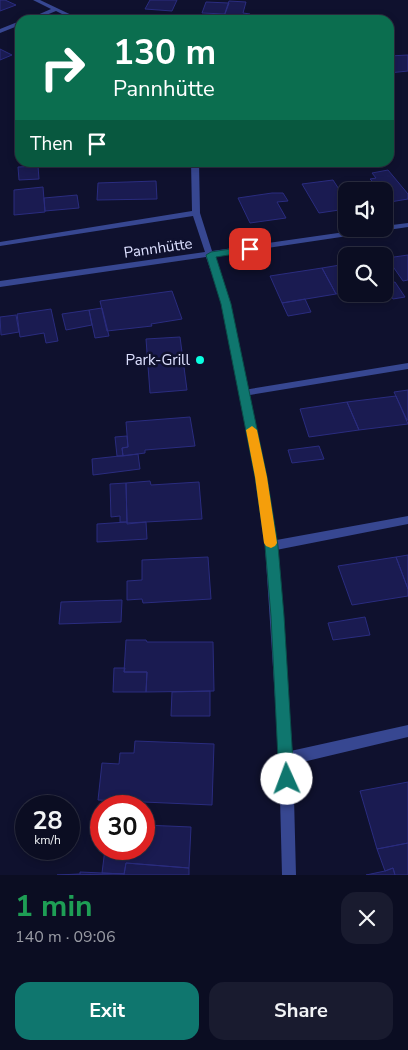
<!DOCTYPE html>
<meta charset="utf-8">
<style>
:root{--surface:#0b0d22;--page:#191b2f;--text:#f1f3f6;--muted:#9a9ca5;--line:#2b2d40;--accent:#0f766e}
body{margin:0;font-family:"Nunito Sans",sans-serif;background:var(--page);color:var(--text);height:100vh;display:flex;flex-direction:column;font-size:19px;white-space:nowrap}
*{box-sizing:border-box;margin:0}
p{font-size:16px;color:var(--muted)}
.icon{flex:none;width:28px;height:28px;fill:none;stroke:currentColor;stroke-width:2;stroke-linecap:round;stroke-linejoin:round}
.map{position:relative;height:875px;overflow:hidden}
.details{display:flex;flex-direction:column;background:var(--surface);flex:1}
.details>*{flex:none}
.guide{position:absolute;left:15px;top:15px;width:379px;height:152px;border-radius:15px;box-shadow:0 2px 8px #0003,0 0 0 1px var(--line);background:#0b6e4f;color:#fff;overflow:hidden}
.fabs{position:absolute;left:338px;top:182px;display:grid;gap:10px}
.fabs a{display:grid;place-items:center;width:55px;height:55px;border-radius:10px;background:var(--surface);box-shadow:0 2px 8px #0003,0 0 0 1px var(--line);font-size:25px}
.speed{position:absolute;left:15px;top:795px;display:flex;gap:10px;font-size:25px;font-weight:700;text-align:center}
.speed>*{display:grid;place-content:center;width:65px;height:65px;border-radius:50%;background:var(--surface);box-shadow:0 2px 8px #0003,0 0 0 1px var(--line);line-height:1}
.speed small{font-size:12px;font-weight:400}
.speed .limit{border:8px solid #d22;background:#fff;color:#111}
.pin{position:absolute;display:grid;place-items:center;width:42px;height:42px;color:#fff;margin:-21px;border-radius:10px;box-shadow:0 2px 8px #0006}
.me{position:absolute;width:55px;margin:-28px;rotate:358deg;stroke-linejoin:round;filter:drop-shadow(0 0 4px #0008)}
.turn{display:flex;align-items:center;gap:18px;height:105px;padding:0 15px;font-size:22px}
.turn .icon{width:65px;height:65px;stroke-width:2.5}
.turn b{display:block;font-size:35px;line-height:42px}
.then{display:flex;align-items:center;height:48px;padding:0 15px;background:#0003;gap:10px;font-size:19px}
.round{display:grid;place-items:center;flex:none;width:52px;height:52px;border-radius:15px;background:var(--page)}
.overview{display:flex;align-items:center;justify-content:space-between;height:85px;padding:0 15px}
h1{font-size:30px;font-weight:700;line-height:38px;color:#1e9e55}
.action{display:flex;gap:10px;margin-top:auto;padding:10px 15px}
.action a{flex:1;height:58px;border-radius:15px;background:var(--accent);color:#fff;font-size:20px;font-weight:700;line-height:58px;text-align:center}
.action a+a{background:var(--page);color:var(--text)}
.map>svg:first-child{display:block}
.building{fill:#1a1b51;stroke:#2a2c7f}
.lines{fill:none;stroke-linecap:round;stroke-linejoin:round}
.service{fill:#374791;fill-rule:evenodd}
.minor{fill:#374791;fill-rule:evenodd}
.route{fill:#0f766e;stroke:#0a4d48}
.slow{fill:#f59e0b}
.poi-dot{fill:#09ffe1;stroke:#0f112e;stroke-width:2}
.labels{text-anchor:middle;stroke-width:5;stroke-linejoin:round;paint-order:stroke}
.street-label{font-size:15px;fill:#dde0ff;stroke:#0f112e}
.poi-label{font-size:15px;fill:#dde0ff;stroke:#0f112e;text-anchor:end}
</style>
<div class="map">
<svg width="408" height="875" viewBox="0 0 408 875">
<rect width="100%" height="100%" fill="#0f112e"/>
<path class="building" d="M0 0H5L16 5 0 11Z
M150 0H177L172 11 145 9Z
M229 1 246 2 243 13 250 14 249 18 224 16Z
M206 2 229 3 225 14 202 13Z
M0 49 12 55 0 60Z
M408 55V71L389 73V56Z
M38 166 39 179 19 180 18 167Z
M388 170 408 194V199L384 203V191H372L365 183 373 182 370 179 376 178 372 173Z
M333 180 346 200V209L319 213 302 184Z
M156 181 157 199 97 200 98 183Z
M43 187 45 212 14 215V190Z
M272 193H283L288 201 277 202 286 218 250 223 238 198Z
M77 195 79 208 45 211 44 198Z
M408 255V280L403 281 387 258Z
M346 264V292L336 294 322 268Z
M322 268 336 294 282 303 270 276Z
M395 282 405 297 393 299 384 285Z
M172 291 182 319 151 324 152 326 107 331 100 301Z
M305 299 311 312 288 316 282 303Z
M102 308 109 336 95 338 89 310Z
M51 309 58 341 46 343 44 333 20 337 17 314Z
M89 310 92 325 66 330 62 314Z
M16 315 19 332 1 335 0 317Z
M180 337 187 390 150 393 146 339Z
M408 390V420H407L394 392Z
M396 396 408 424 359 430 347 402Z
M347 402 359 430 309 437 300 409Z
M190 417 195 446 145 450V453L123 456 122 448 128 447 126 422Z
M127 436 128 447 122 448 123 456H117L115 437Z
M319 446 324 459 292 463 288 450Z
M138 454 140 469 93 475 92 459Z
M150 481 151 485 199 482 202 519 127 523 126 483Z
M126 483 127 522H120V516L111 517 110 484Z
M127 522V524L146 522 147 539 97 542V524Z
M408 555V589L396 557Z
M208 557 211 599 143 603 142 599 127 600V581L142 580V560Z
M396 557 408 589V596L352 605 338 566Z
M122 600 121 622 59 624 61 602Z
M365 617 370 635 333 640 328 623Z
M126 640H146L147 642H213L214 691 146 692 147 672H124Z
M114 668H125L124 672H147L146 692H113Z
M210 691V716H171L172 692Z
M135 741 214 744 212 805 98 800 102 763 119 764 120 753H134Z
M408 782V843L377 849 360 791Z
M144 825 191 827 189 868 126 863 124 874 102 873 105 849H144Z
M408 843V875H395L393 868 385 871 377 849Z
M126 863 189 868V875H124Z
M393 868 395 875H366L385 871Z
M80 872 124 874 57 875 80 874Z"/>
<g class="lines">
<path class="service" d="M408 363V369L244 396 239 393 244 390Z
M408 516V524L271 551 267 549 265 546 267 543 271 541Z
M408 725V737L286 766 281 764 279 759 281 754 286 752Z"/>
<path class="minor" d="M33 0H40L82 20H74L56 11 34 20H26L51 9Z
M20 21V25L0 33V29Z
M191 162H199L200 213 212 251 366 229H384V226L408 223V227L214 256 230 304 266 477 277 546 293 759 296 875H282L279 759 265 546 256 477 222 304 206 257 0 287V281L205 252 193 216 0 246V242L192 211Z"/>
</g>
<path class="route" d="M250 246 254 247V251L216 257 231 304 267 477 278 546 284 616 294 779 292 784 287 786 281 784 279 779 271 616 265 546 255 477 221 304 206 255 211 252Z"/>
<path class="slow" d="M252 426 257 430 267 477 277 543 275 546 271 548 266 546 264 543 255 477 246 430Z"/>
<circle class="poi-dot" cx="200" cy="360" r="5"/>
<g class="labels">
<g class="street-label">
<text transform="translate(158 248) rotate(-8)" y="5">Pannhütte</text>
</g>
<g class="poi-label">
<text x="190" y="365">Park-Grill</text>
</g>
</g>
</svg>
<div class="fabs">
<a><svg class="icon" aria-label="sound" viewBox="0 0 24 24"><path d="M4 9h4l5-4v14l-5-4H4zM17 9q2 3 0 6"/></svg></a>
<a><svg class="icon" aria-label="search" viewBox="0 0 24 24"><circle cx="10" cy="10" r="6"/><path d="M15 15l6 6"/></svg></a>
</div>
<div class="speed"><div>28<small>km/h</small></div><div class="limit">30</div></div>
<div class="pin" style="left:250px;top:249px;background:#d93025"><svg class="icon" aria-label="arrive" viewBox="0 0 24 24"><path d="M6 21V4h12l-3 4 3 4H6"/></svg></div>
<svg class="me" style="left:287px;top:779px" viewBox="-20 -20 40 40"><circle r="19" fill="#fff"/><path d="M0-13L10 11 0 6-10 11z" fill="#0f766e"/></svg>
<div class="guide">
<div class="turn"><svg class="icon" aria-label="right" viewBox="0 0 24 24"><path d="M7 20v-9h11M14 6l5 5-5 5"/></svg><div><b>130 m</b>Pannhütte</div></div>
<div class="then">Then<svg class="icon" aria-label="arrive" viewBox="0 0 24 24"><path d="M6 21V4h12l-3 4 3 4H6"/></svg></div>
</div>
</div>
<section class="details">
<div class="overview"><div><h1>1 min</h1><p>140 m · 09:06</p></div><a class="round"><svg class="icon" aria-label="close" viewBox="0 0 24 24"><path d="M6 6l12 12M18 6L6 18"/></svg></a></div>
<div class="action"><a>Exit</a><a>Share</a></div>
</section>
